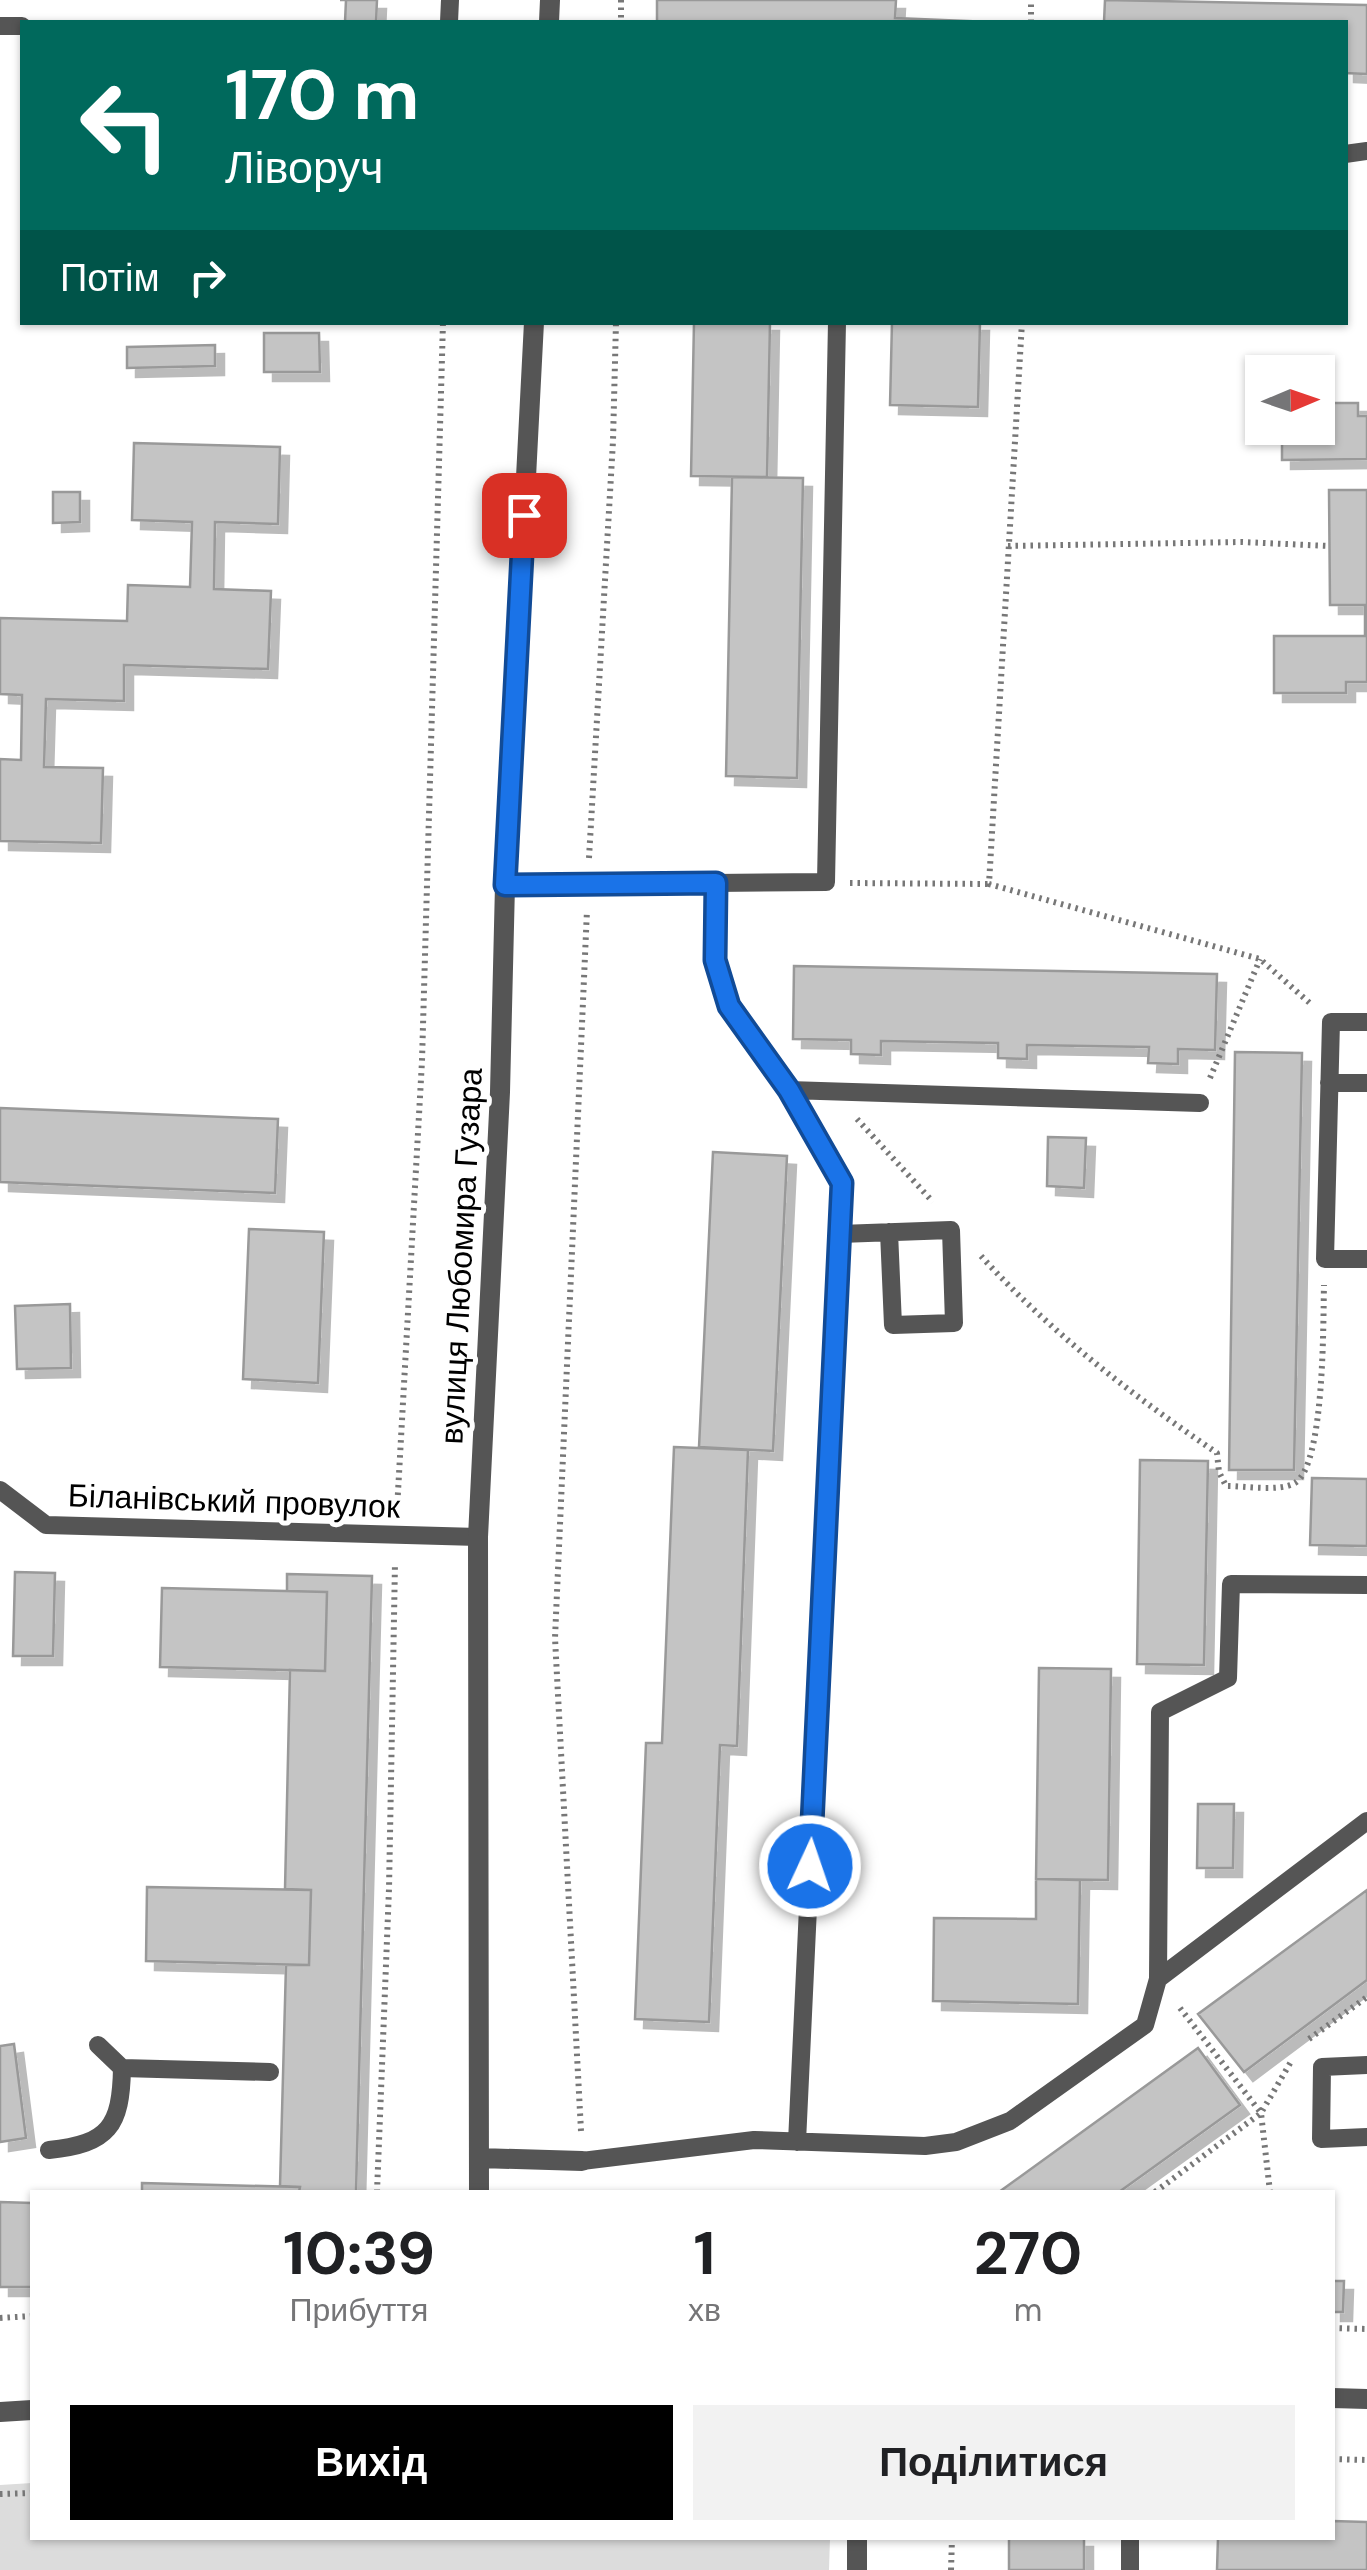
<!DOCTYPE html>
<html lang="uk">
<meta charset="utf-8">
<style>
:root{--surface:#fff;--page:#f2f2f2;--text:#202124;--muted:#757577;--accent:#000}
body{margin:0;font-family:"DM Sans",sans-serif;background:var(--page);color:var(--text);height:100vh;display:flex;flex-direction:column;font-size:38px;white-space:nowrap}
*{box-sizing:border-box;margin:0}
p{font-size:32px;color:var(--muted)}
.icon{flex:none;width:55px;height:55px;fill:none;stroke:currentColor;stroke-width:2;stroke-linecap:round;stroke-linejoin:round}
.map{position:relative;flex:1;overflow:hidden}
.panel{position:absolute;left:30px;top:2190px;width:1305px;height:350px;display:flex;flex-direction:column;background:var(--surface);border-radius:0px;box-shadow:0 2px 8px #0004}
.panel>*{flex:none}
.top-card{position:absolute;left:20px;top:20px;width:1328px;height:305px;border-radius:0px;box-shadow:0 2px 8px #0004;background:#00695c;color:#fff;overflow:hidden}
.needle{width:65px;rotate:88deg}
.fabs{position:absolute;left:1245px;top:355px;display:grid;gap:20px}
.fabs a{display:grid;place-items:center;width:90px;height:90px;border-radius:0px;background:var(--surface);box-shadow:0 2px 8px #0004;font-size:50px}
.pin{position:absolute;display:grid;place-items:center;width:85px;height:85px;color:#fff;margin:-42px;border-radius:20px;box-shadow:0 5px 15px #0006}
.me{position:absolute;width:110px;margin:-55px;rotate:3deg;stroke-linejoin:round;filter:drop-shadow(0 0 8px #0008)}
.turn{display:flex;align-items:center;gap:35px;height:210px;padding:0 40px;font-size:45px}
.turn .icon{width:130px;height:130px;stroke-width:2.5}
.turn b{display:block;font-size:70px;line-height:85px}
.then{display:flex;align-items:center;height:95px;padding:0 40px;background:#0003;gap:20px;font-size:38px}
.eta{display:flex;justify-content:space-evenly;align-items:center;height:170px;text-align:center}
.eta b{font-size:60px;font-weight:700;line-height:70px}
.primary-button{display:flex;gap:20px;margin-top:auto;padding:20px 40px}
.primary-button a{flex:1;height:115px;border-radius:0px;background:var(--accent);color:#fff;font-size:40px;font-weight:700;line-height:115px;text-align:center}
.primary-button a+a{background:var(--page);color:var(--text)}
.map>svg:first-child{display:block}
.green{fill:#dcdcdc}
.building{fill:#c4c4c4;stroke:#999;stroke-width:2.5;filter:url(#shadow)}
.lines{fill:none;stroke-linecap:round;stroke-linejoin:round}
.path{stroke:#777;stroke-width:6;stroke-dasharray:2.5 5;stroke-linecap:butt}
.service{stroke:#555;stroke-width:18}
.minor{stroke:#555;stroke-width:20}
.route-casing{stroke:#114b97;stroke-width:25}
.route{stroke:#1a73e8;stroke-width:18}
.labels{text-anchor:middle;stroke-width:10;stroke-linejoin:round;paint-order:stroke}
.street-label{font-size:32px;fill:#000;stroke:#fff}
</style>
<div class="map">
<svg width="1367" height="2570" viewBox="0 0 1367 2570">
<defs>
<filter id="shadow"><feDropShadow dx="9" dy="9" stdDeviation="0" flood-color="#0004"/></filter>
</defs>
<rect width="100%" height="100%" fill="#fff"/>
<path class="green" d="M32 2483V2538H830L829 2570H0V2485Z"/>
<path class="building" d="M340 0H377L376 22H345L346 0Z
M657 0H896L895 18 991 22H657Z
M1105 0 1367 5V74L1345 73V22H1104Z
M694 322H770L767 477 691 476Z
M892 322H980L978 407 890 405Z
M264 333H319L320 372H264Z
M215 345V366L127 368V347Z
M1318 403H1358V416H1367V459L1282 460V428H1318Z
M134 443 280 447 278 524 215 522 214 589 271 591 268 669 124 665V701L46 699 44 767 103 768 101 843 0 841V759L21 760 22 695 0 694V618L127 621 128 585 190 587 192 522 132 520Z
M732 477 803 478 797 778 726 776Z
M1329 490H1367V682H1346V693H1274V636H1365V605H1330Z
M53 492H80V522L53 523Z
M794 966 1217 974 1215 1050 1178 1049V1064L1148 1063 1149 1047 1027 1045V1059L998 1058V1043L881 1041V1055L851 1054V1040L793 1039Z
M1235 1052 1302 1053 1294 1470H1229Z
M0 1108 278 1119 275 1193 0 1182Z
M1048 1137 1086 1138 1084 1188 1047 1186Z
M713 1152 787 1156 773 1451 699 1447Z
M249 1229 324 1232 318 1383 243 1379Z
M70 1304 71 1368 17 1369 15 1306Z
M674 1447 748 1450 737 1746 720 1745 709 2022 635 2019 646 1743H662Z
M1140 1460 1208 1461 1204 1665 1137 1664Z
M1312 1478 1367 1479V1546L1310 1545Z
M15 1572 55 1573 53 1656H13Z
M287 1574 372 1576 356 2192H299L300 2187 280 2186 286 1965H309L311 1890 285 1889 290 1670 325 1671 327 1592 287 1591Z
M162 1588 327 1592 325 1671 160 1667Z
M1039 1668 1111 1669 1108 1880 1036 1879Z
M1198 1804H1234L1233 1868H1197Z
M1036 1879 1080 1880 1078 2004 933 2001 934 1918 1036 1919Z
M147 1887 311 1890 309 1965 146 1961Z
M1367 1890V1980L1244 2072 1198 2014Z
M14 2044 26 2138 0 2142V2046Z
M1198 2048 1240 2105 1119 2192H999Z
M142 2183 300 2187 299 2192H142Z
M0 2202 32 2203V2287H0Z
M1332 2281H1344L1343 2312H1332Z
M1332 2521 1367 2522V2570H1217L1218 2538H1332Z
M1009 2538H1084V2570H1009Z"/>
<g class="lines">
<path class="path" d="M621 0V22
M1031 22V0
M1022 322 989 884 1260 959 1312 1005
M1008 546 1242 542 1329 546
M589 858 613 441 616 322
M850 883 989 884
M1210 1078 1260 959
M857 1119 933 1202
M981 1256C1050 1332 1133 1396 1217 1453L1219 1472 1226 1486C1245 1486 1279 1492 1295 1483 1325 1464 1323 1321 1324 1285
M397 1510 422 1061 443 322
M1180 2008 1261 2113 1270 2192
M1309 2039 1367 1997
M581 2131 555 1638 587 910
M377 2192 389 1889 395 1563
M1155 2192 1261 2113 1292 2060
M0 2318 32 2316
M1332 2328 1367 2329
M1332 2459 1367 2460
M0 2494 32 2493
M951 2570 952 2538"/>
<path class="service" d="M449 22 450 0
M0 26H22
M1345 154 1367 151
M716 883 715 961 729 1006 789 1090 842 1183 797 2142
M505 885 826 882 837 322
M1367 1022H1331L1325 1259H1367
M1329 1083H1367
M789 1090 1200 1103
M840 1234 951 1230 954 1323 893 1325 889 1232
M0 1490 46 1525 478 1537
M1158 1979 1367 1821
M1367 2065 1322 2067 1321 2139 1367 2137
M122 2068 270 2072
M49 2150C109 2144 121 2126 122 2068L98 2045
M582 2161 754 2140 925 2146 956 2142 1010 2121 1145 2025 1158 1979 1160 1712 1228 1678 1231 1584 1367 1585
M1130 2570V2538"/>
<path class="minor" d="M549 22 550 0
M480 2158 582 2161
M479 2192 478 1537 500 1092 505 885 534 322
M1332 2398 1367 2399
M0 2412 32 2410
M857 2570V2538"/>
</g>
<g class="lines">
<defs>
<path id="route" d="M524 515 505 885 716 883 715 960 729 1006 789 1090 842 1183 810 1866"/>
</defs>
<use href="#route" class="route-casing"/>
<use href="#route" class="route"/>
</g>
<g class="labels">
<g class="street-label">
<text transform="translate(461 1256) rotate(-87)" y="11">вулиця Любомира Гузара</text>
<text transform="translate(234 1501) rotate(2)" y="11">Біланівський провулок</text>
</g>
</g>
</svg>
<div class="fabs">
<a><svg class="needle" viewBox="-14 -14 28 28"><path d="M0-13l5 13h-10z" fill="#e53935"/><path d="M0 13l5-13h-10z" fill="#757577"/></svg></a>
</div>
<div class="pin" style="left:524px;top:515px;background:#d93025"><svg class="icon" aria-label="arrive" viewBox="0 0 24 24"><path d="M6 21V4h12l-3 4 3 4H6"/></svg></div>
<svg class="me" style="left:810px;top:1866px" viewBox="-20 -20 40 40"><circle r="17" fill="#1a73e8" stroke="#fff" stroke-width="3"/><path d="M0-11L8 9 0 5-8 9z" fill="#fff"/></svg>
<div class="top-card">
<div class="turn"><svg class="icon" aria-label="left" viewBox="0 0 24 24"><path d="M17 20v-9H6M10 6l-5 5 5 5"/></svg><div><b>170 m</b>Ліворуч</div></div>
<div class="then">Потім<svg class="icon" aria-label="right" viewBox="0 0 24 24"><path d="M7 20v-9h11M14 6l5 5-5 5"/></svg></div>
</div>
<section class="panel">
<div class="eta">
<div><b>10:39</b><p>Прибуття</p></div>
<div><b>1</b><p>хв</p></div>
<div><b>270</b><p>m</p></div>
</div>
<div class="primary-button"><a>Вихід</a><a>Поділитися</a></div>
</section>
</div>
